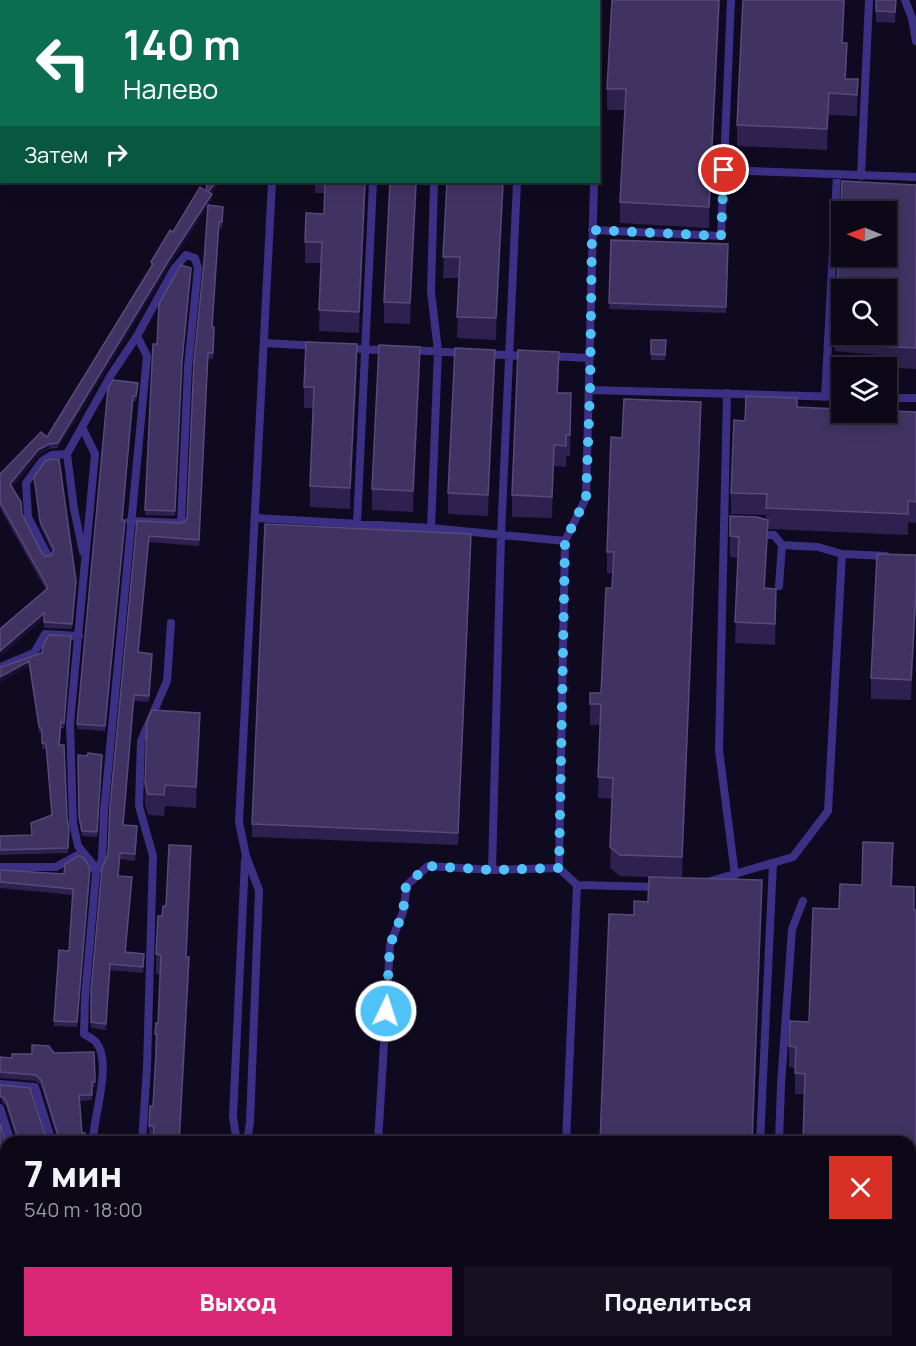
<!DOCTYPE html>
<html lang="ru">
<meta charset="utf-8">
<style>
:root{--surface:#0c0818;--page:#151121;--text:#f1f3f6;--muted:#9a9aa2;--line:#2c2937;--accent:#db2777}
body{margin:0;font-family:Manrope,sans-serif;background:var(--page);color:var(--text);height:100vh;display:flex;flex-direction:column;font-size:22px;white-space:nowrap}
*{box-sizing:border-box;margin:0}
p{font-size:20px;color:var(--muted)}
.icon{flex:none;width:33px;height:33px;fill:none;stroke:currentColor;stroke-width:2;stroke-linecap:round;stroke-linejoin:round}
.map{position:relative;flex:1;overflow:hidden}
.drawer{position:absolute;left:0px;top:1136px;width:916px;height:212px;display:flex;flex-direction:column;background:var(--surface);border-radius:18px 18px 0 0;box-shadow:0 3px 15px #0003,0 0 0 2px var(--line)}
.drawer>*{flex:none}
.hud{position:absolute;left:0px;top:0px;width:600px;height:183px;box-shadow:0 3px 15px #0003,0 0 0 2px var(--line);background:#0b6e4f;color:#fff;overflow:hidden}
.needle{width:39px;rotate:271deg}
.controls{position:absolute;left:831px;top:201px;display:grid;gap:12px}
.controls a{display:grid;place-items:center;width:66px;height:66px;border-radius:0px;background:var(--surface);box-shadow:0 3px 15px #0003,0 0 0 2px var(--line);font-size:30px}
.pin{position:absolute;display:grid;place-items:center;width:51px;height:51px;color:#fff;margin:-26px;border:3px solid #fff;border-radius:50%;box-shadow:0 2px 6px #0007}
.me{position:absolute;width:66px;margin:-33px;rotate:4deg;stroke-linejoin:round;filter:drop-shadow(0 0 4px #0008)}
.turn{display:flex;align-items:center;gap:21px;height:126px;padding:0 24px;font-size:27px}
.turn .icon{width:78px;height:78px;stroke-width:2.5}
.turn b{display:block;font-size:42px;line-height:51px}
.then{display:flex;align-items:center;height:57px;padding:0 24px;background:#0003;gap:12px;font-size:22px}
.round{display:grid;place-items:center;flex:none;width:63px;height:63px;border-radius:0px;background:var(--page)}
.headline{display:flex;align-items:center;justify-content:space-between;height:102px;padding:0 24px}
h1{font-size:36px;font-weight:800;line-height:45px}
.button{display:flex;gap:12px;margin-top:auto;padding:12px 24px}
.button a{flex:1;height:69px;border-radius:0px;background:var(--accent);color:#fff;font-size:24px;font-weight:800;line-height:69px;text-align:center}
.button a+a{background:var(--page);color:var(--text)}
.map>svg:first-child{display:block}
.lines{fill:none;stroke-linecap:round;stroke-linejoin:round}
.stream{stroke:#04143f;stroke-width:4.5}
.lane{stroke:#3b3084;stroke-width:8}
.rail{stroke:#00c4f4;stroke-width:4.5;stroke-dasharray:9 8;stroke-linecap:butt}
.wall{fill:#2e214f;fill-rule:evenodd}
.shaded-wall{fill:#1b1034}
.building{fill:#403362;stroke:#574a7b;stroke-width:1.5;fill-rule:evenodd}
.route{stroke:#4fc3f7;stroke-width:10;stroke-dasharray:0 18}
</style>
<div class="map">
<svg width="916" height="1346" viewBox="0 0 916 1346">
<rect width="100%" height="100%" fill="#100a20"/>
<g class="lines">
<path class="stream" d="M5 2 7 0
M0 5 2 4"/>
<path class="lane" d="M905 0 912 18 916 41
M40 2 42 0
M457 2 458 0
M580 2V0
M0 31 2 29
M724 170 916 177
M861 176 869 0
M592 230 721 236 731 0
M265 343 317 346
M360 349 389 350
M411 350 464 353
M485 354 526 356
M548 356 590 358
M590 390 842 397
M727 393 719 750 735 875
M825 397 837 175
M886 398H916
M82 427 67 454 74 509 83 552
M255 518 431 528 565 541
M130 521 181 523 188 367 198 268 195 258 186 255 174 269 137 336
M357 524 373 182
M431 528 438 351 431 292 434 182
M758 530 763 535H774L782 545
M48 556 28 517 26 483 42 461 52 455 67 454
M779 586 782 545 818 547 842 554
M0 667 34 653 45 634 79 636
M0 867H56L83 852
M492 870 501 535 517 182
M707 882 793 857 828 811 842 554 886 556
M577 885 659 887
M0 1084 35 1087 52 1142
M0 1108 11 1142
M93 1142C93 1116 113 1063 96 1042 93 1039 87 1036 84 1034L85 997 96 873 92 863 78 846 73 823 70 723 95 454 82 427 111 375 137 336 147 356 104 812 102 860 96 873
M142 1142 147 1067 153 856 139 806 141 741 167 681 171 623
M237 1142 233 1117 245 860
M247 1142 250 1122 259 890 246 856 239 822 272 182
M378 1142 390 945 403 912 407 885 428 866 492 870 559 868
M566 1142 577 885 559 868 565 541 586 498 594 182
M760 1142 773 863
M779 1142 781 1085 792 929 803 901
M910 1234 916 1229
M0 1240 6 1258
M910 1307 916 1305
M910 1333 916 1331
M36 1341 38 1346
M517 1341 534 1346
M810 1341 811 1346
M880 1344 888 1341
M81 1346 82 1341
M129 1346 130 1341
M222 1346 223 1341
M555 1346V1341"/>
<path class="rail" d="M109 2 111 0
M124 2 126 0
M291 2 292 0
M0 81 2 80
M0 92 2 91"/>
</g>
<path class="wall" d="M612 0H720L709 228 620 223V202L625 110H607V89Z
M845 0 843 43 847 64 846 79H858L857 116 829 115 827 150 737 146V125Z
M876 0H896L895 23 876 22Z
M842 181 916 185V369L877 367V355L835 351V330ZM842 212H886V256H842ZM842 290H886V334H842Z
M207 182H225V183H219L211 194 212 200 208 205 223 207 222 229 219 228 212 327 214 334 213 359H208L199 546 149 542 139 652 152 660 149 702 134 701 123 825 137 832 135 861 120 859 118 876 132 884 126 952 144 954 143 973 110 970 106 1030 91 1028V991L108 854 137 521 181 523 184 522 187 518 208 206 169 266 58 448 49 449 38 456 12 487 22 514 42 553 45 556H50L53 553 40 526 34 477 76 586 72 629 44 628V618L0 657V629L46 590 0 508V474L47 437 151 267V262L173 232 206 191Z
M315 182H366L359 333 319 331 321 263H305V242L324 214V193H315Z
M417 182 410 324 384 323V302Z
M447 182H504L496 340 457 338 459 278H443Z
M611 240 728 244 726 313 609 309Z
M191 273 182 366 175 516 145 515 153 344H157Z
M651 340H666L665 360H651Z
M357 365 350 509 310 507V486L313 408H304V387Z
M420 368 413 512 372 510V489Z
M495 371 488 516 448 514V493Z
M559 373 558 393 571 415 570 456H566V467L554 466 552 518 512 517V495Z
M108 388H138L136 401H133L122 520 125 526 105 731 77 729V724Z
M797 407 916 412V523L908 522V535L768 529 765 588 776 610 775 645 735 643 738 558 730 557V516L766 520V515L731 514V493L745 421Z
M701 423 682 878 762 901 634 915 648 902 649 877 620 876 610 868 612 799 598 798 600 725H590V693H601L612 588 613 573H607V552L622 438Z
M471 547 458 845 252 837V824Z
M916 555V608L911 700 871 699V678Z
M71 642 64 728H61L60 745 67 818 69 829 68 853 0 855V836L32 835 52 815 46 749H42V735L39 732 29 666 2 667Z
M200 734 196 808 165 806 164 816 148 815 145 805V784Z
M78 755 87 756 102 755 97 837 82 836 79 822Z
M893 864 892 886 914 910H916V1212H910V1142L805 1094H795V1068L789 1067V1046L809 1022 839 909 862 885Z
M191 866 186 957 189 977 180 1142H149V1126L153 1106 156 1054H155V1034L158 1023 160 975 156 974V954L166 906Z
M0 870 64 874H90L77 1027 54 1026V1021L69 951 73 895 0 888Z
M94 1052 95 1083V1087H92V1100L80 1101 82 1133 57 1140V1138L41 1085 36 1081 0 1078V1057L12 1058 54 1053Z
M0 1085 46 1138 16 1140V1138L6 1106 2 1102Z
M0 1123 6 1142V1238L2 1234H0Z
M916 1272V1300L914 1299 910 1290V1274Z
M137 1341H171V1346H137Z
M767 1341H801V1346L767 1345Z"/>
<path class="shaded-wall" d="M719 0H720L709 228V207Z
M844 0H845L842 64V43Z
M847 43V64L845 94V79Z
M829 93V115L827 150V129Z
M216 182H219V183L208 197V192Z
M365 182H366L359 333V312Z
M416 182H417L410 324V303Z
M503 182H504L496 340V318Z
M212 194V200L169 266 58 448V443L169 260Z
M357 344V365L350 509V488Z
M420 347V368L413 512V491Z
M495 350V371L488 516V495Z
M571 393V415L570 456V435Z
M701 402V423L682 878V857Z
M49 444V449L38 456 10 489V484L38 450Z
M554 445V466L552 518V497Z
M125 520V526L105 731V726Z
M768 520V541L764 609V588Z
M471 534V547L458 845V833Z
M149 536V542L138 659V652Z
M915 588V608L911 700V680Z
M776 589V610L775 645V624Z
M44 613V618L0 657V651Z
M29 661V666L0 683V677Z
M134 695V701L123 831V825Z
M200 713V734L196 808V787Z
M191 846V866L186 977V957Z
M762 880V901L753 1142H752Z
M189 957V977L180 1142H179Z"/>
<path class="building" d="M612 0H719L709 207 620 202 626 89H607Z
M743 0H844L842 43H847L845 79H858L857 95 829 93 827 129 737 125Z
M876 0H896L895 12 876 11Z
M842 181 916 185V348L877 346V334H886V290H842V331L835 330ZM842 212H886V256H842Z
M207 182H216L208 192 212 194 169 260 58 443 49 444 38 450 10 484 21 502 22 514 42 553 45 556H50L54 550 40 521 34 477 46 460 59 459 76 581 72 624 44 622V613L0 651V629L48 588 0 502V474L41 432 47 437 153 264 151 262 170 230 173 232 200 187 206 191Z
M325 182H365L359 312 319 310 322 242H305L306 213 324 214Z
M390 182H416L410 303 384 302Z
M447 182H503L496 318 457 317 460 257H443Z
M208 205 223 207 222 222H219L212 327H214L213 353H208L199 540 149 536 138 652 152 654 149 696 134 695 123 825 137 826 135 854 120 853 118 876 132 877 125 952 144 954 143 967 110 964 106 1024 91 1022V991L102 868 108 854 110 806 137 521 181 523 184 522 187 518 194 361 204 262Z
M611 240 728 244 726 307 609 303Z
M181 265 191 268 182 361 175 511 145 510 153 344H157L159 304Z
M651 340H666L665 355 651 354Z
M306 342 357 344 350 488 310 486 314 387H304Z
M379 345 420 347 413 491 372 489Z
M455 348 495 350 488 495 448 493Z
M518 350 559 352 557 393H571L570 435H566V446L554 445 552 497 512 495Z
M113 380 138 383 136 396H133L122 520H125L105 726 77 724 108 388Z
M746 396 797 398V407L837 409 838 397H842V412H886V399H893L892 411 916 412V502L908 501V514L766 508 767 494 731 493 734 420 745 421Z
M624 399 701 402 682 857 620 855 610 847 613 778 598 777 601 704H590V693H601L606 588H612L614 552H607L611 437 622 438Z
M730 516 757 517 768 520 764 588 776 589 775 624 735 622 739 537 730 536Z
M265 524 471 534 458 833 252 824Z
M877 554 916 555V588L911 680 871 678Z
M49 635 71 636 64 723 61 722 59 745H64L67 818 69 829 68 848 0 850V836L32 835 31 823 52 815 46 744 42 743V730L39 726 29 661 0 677V667H2L42 653 43 645Z
M152 710 200 713 196 787 165 785 164 795 148 794 145 784 147 721Z
M88 753 102 755 97 832 82 831 79 817 78 755 87 756Z
M863 842 893 843 891 886 914 887V910H916V1191H910V1142H803L805 1074 795 1073 796 1047 789 1046 790 1021 809 1022 813 908 839 909 840 884 862 885Z
M169 845 191 846 186 957H189L179 1142H153L154 1126H149L150 1106H153L157 1034H155L156 1023H158L161 955 156 954 158 916H162L163 906H166Z
M78 856 83 857 90 868 77 1022 54 1021 59 950 69 951 73 889 0 882V870L64 874 65 864Z
M649 877 762 880 752 1142H600L609 914 634 915V901L648 902Z
M32 1045 49 1046 54 1053 94 1052 95 1078V1082H92V1095H79L82 1133H85V1142H55L57 1140 58 1135 41 1080 36 1075 0 1072V1057L12 1058V1054H32Z
M0 1085 30 1088 46 1138 48 1142H14L16 1140 17 1135 6 1101 2 1097H0Z
M0 1123 5 1139 10 1142H6V1233L2 1229H0Z
M0 1255 6 1258V1341H32L34 1345 37 1346H0Z
M916 1272V1284L914 1283 910 1274Z
M44 1341H70L71 1346H41L43 1344Z
M142 1341H170V1346H142Z
M513 1343 516 1346H504V1345Z"/>
<g class="lines">
<path class="route" d="M386 1011 390 945 403 912 406 885 428 866 492 870 559 868 565 541 586 498 590 390 592 230 721 236 724 170"/>
</g>
</svg>
<div class="controls">
<a><svg class="needle" viewBox="-14 -14 28 28"><path d="M0-13l5 13h-10z" fill="#e53935"/><path d="M0 13l5-13h-10z" fill="#9a9aa2"/></svg></a>
<a><svg class="icon" aria-label="search" viewBox="0 0 24 24"><circle cx="10" cy="10" r="6"/><path d="M15 15l6 6"/></svg></a>
<a><svg class="icon" aria-label="layers" viewBox="0 0 24 24"><path d="M12 4l9 5-9 5-9-5zM3 14l9 5 9-5"/></svg></a>
</div>
<div class="pin" style="left:724px;top:170px;background:#d93025"><svg class="icon" aria-label="arrive" viewBox="0 0 24 24"><path d="M6 21V4h12l-3 4 3 4H6"/></svg></div>
<svg class="me" style="left:386px;top:1011px" viewBox="-20 -20 40 40"><circle r="17" fill="#4fc3f7" stroke="#fff" stroke-width="3"/><path d="M0-11L8 9 0 5-8 9z" fill="#fff"/></svg>
<div class="hud">
<div class="turn"><svg class="icon" aria-label="left" viewBox="0 0 24 24"><path d="M17 20v-9H6M10 6l-5 5 5 5"/></svg><div><b>140 m</b>Налево</div></div>
<div class="then">Затем<svg class="icon" aria-label="right" viewBox="0 0 24 24"><path d="M7 20v-9h11M14 6l5 5-5 5"/></svg></div>
</div>
<section class="drawer">
<div class="headline"><div><h1>7 мин</h1><p>540 m · 18:00</p></div><a class="round" style="background:#d93025;color:#fff"><svg class="icon" aria-label="close" viewBox="0 0 24 24"><path d="M6 6l12 12M18 6L6 18"/></svg></a></div>
<div class="button"><a>Выход</a><a>Поделиться</a></div>
</section>
</div>
